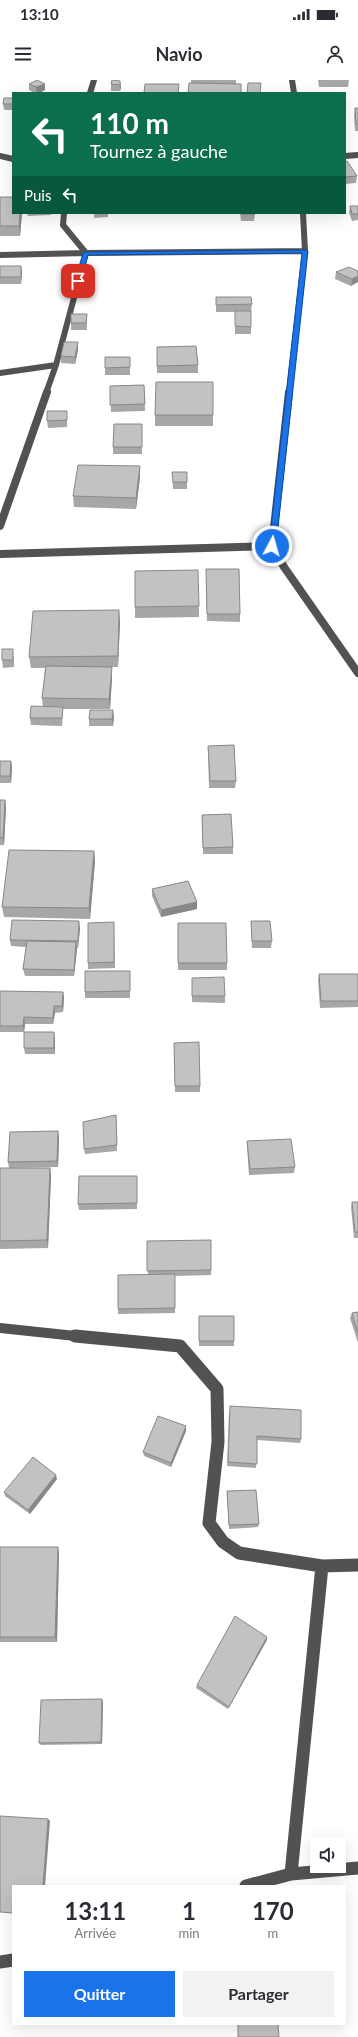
<!DOCTYPE html>
<html lang="fr">
<meta charset="utf-8">
<style>
:root{--surface:#fff;--page:#f2f2f3;--text:#2b2b33;--muted:#7c7c81;--accent:#1a73e8}
body{margin:0;font-family:Lato,sans-serif;background:var(--page);color:var(--text);height:100vh;display:flex;flex-direction:column;font-size:15px;white-space:nowrap}
*{box-sizing:border-box;margin:0}
p{font-size:13px;color:var(--muted)}
.icon{flex:none;width:22px;height:22px;fill:none;stroke:currentColor;stroke-width:2;stroke-linecap:round;stroke-linejoin:round}
.map{position:relative;flex:1;overflow:hidden}
.sheet{position:absolute;left:12px;top:1805px;width:334px;height:140px;display:flex;flex-direction:column;background:var(--surface);border-radius:0px;box-shadow:0 4px 16px #0002}
.sheet>*{flex:none}
.guide{position:absolute;left:12px;top:12px;width:334px;height:122px;border-radius:0px;box-shadow:0 4px 16px #0002;background:#0b6e4f;color:#fff;overflow:hidden}
.fabs{position:absolute;left:310px;top:1757px;display:grid;gap:8px}
.fabs a{display:grid;place-items:center;width:36px;height:36px;border-radius:0px;background:var(--surface);box-shadow:0 4px 16px #0002;font-size:20px}
.pin{position:absolute;display:grid;place-items:center;width:34px;height:34px;color:#fff;margin:-17px;border-radius:8px;box-shadow:0 2px 6px #0006}
.me{position:absolute;width:44px;margin:-22px;rotate:6deg;stroke-linejoin:round;filter:drop-shadow(0 0 3px #0008)}
.turn{display:flex;align-items:center;gap:14px;height:84px;padding:0 12px;font-size:18px}
.turn .icon{width:52px;height:52px;stroke-width:2.5}
.turn b{display:block;font-size:28px;line-height:34px}
.then{display:flex;align-items:center;height:38px;padding:0 12px;background:#0003;gap:8px;font-size:15px}
.eta{display:flex;justify-content:space-evenly;align-items:center;height:68px;text-align:center}
.eta b{font-size:24px;font-weight:700;line-height:28px}
.action{display:flex;gap:8px;margin-top:auto;padding:8px 12px}
.action a{flex:1;height:46px;border-radius:0px;background:var(--accent);color:#fff;font-size:16px;font-weight:700;line-height:46px;text-align:center}
.action a+a{background:var(--page);color:var(--text)}
.status{display:flex;justify-content:space-between;align-items:center;height:28px;padding:0 20px;background:var(--surface);direction:ltr}
.status svg{height:11px;fill:currentColor}
header{display:flex;justify-content:space-between;align-items:center;height:52px;padding:0 12px;background:var(--surface);font-size:18px;font-weight:700}
.map>svg:first-child{display:block}
.lines{fill:none;stroke-linecap:round;stroke-linejoin:round}
.minor-far3{stroke:#525252;stroke-width:6}
.minor-far2{stroke:#525252;stroke-width:8}
.minor-far1{stroke:#525252;stroke-width:10}
.minor{stroke:#525252;stroke-width:13}
.wall{fill:#a7a7a7}
.shaded-wall{fill:#888}
.building{fill:#c2c2c2;stroke:#888}
.route{fill:#1a73e8;stroke:#114b97}
</style>
<div class="status"><b>13:10</b><svg viewBox="0 0 49 12"><path d="M0 12V9h3v3zM5 12V6h3v6zM10 12V3h3v9zM15 12V0h3v12zM26 1h20v11H26zM47 4h2v5h-2z"/></svg></div>
<header><svg class="icon" aria-label="menu" viewBox="0 0 24 24"><path d="M4 6h16M4 12h16M4 18h16"/></svg>Navio<svg class="icon" aria-label="person" viewBox="0 0 24 24"><circle cx="12" cy="8" r="4"/><path d="M4 21q1-7 8-7t8 7"/></svg></header>
<div class="map">
<svg width="358" height="1957" viewBox="0 0 358 1957">
<rect width="100%" height="100%" fill="#fff"/>
<g class="lines">
<path class="minor-far3" d="M292 0 294 13
M90 13 94 0
M0 76 13 79
M345 76 358 75
M64 133 63 145 86 173 305 171
M0 175 86 173 56 285 46 313
M0 293 56 285
M289 313 305 171 303 133"/>
<path class="minor-far2" d="M289 312 272 466 284 487 358 593
M0 446 47 312
M0 474 272 466"/>
<path class="minor-far1" d="M0 1248 85 1257"/>
<path class="minor" d="M75 1256 180 1266 217 1309 218 1362 209 1443 223 1462 239 1473 322 1486 358 1485
M291 1794 322 1486
M246 1806 291 1794 358 1788
M0 1882 13 1880"/>
</g>
<path class="wall" d="M191 0H236V4L191 3Z
M318 0H349L348 7H319Z
M120 1 121 7 120 11H111V4Z
M29 4H45V10L39 13H35L29 10Z
M13 18V30H4L3 24Z
M355 28H358V51H355L354 35Z
M345 82 357 96 356 103 345 104Z
M0 117 22 133 20 156H0Z
M350 126H358V140L352 141 349 133Z
M27 133H51V135L28 136Z
M94 133H108V137L94 138Z
M240 133H255L254 141H241Z
M0 186H21L22 193 21 204H0Z
M358 191 351 206 335 199 336 192Z
M216 217 252 224 251 232V254H235V232H216Z
M87 234V250H71V243Z
M157 267 198 285V293H157Z
M78 270 75 284 61 283V276Z
M130 277V295H105V288Z
M144 305 145 331 111 332 110 306Z
M67 331V347L48 348 47 341Z
M155 335H213V346H155Z
M142 344V374H113V367Z
M140 386V397L136 429 74 427 73 416Z
M172 392H187V409H173Z
M206 496 240 534V542L207 541Z
M199 526V537L135 538V527Z
M120 541 118 587H112V598L110 629H63V634L62 646 31 645 30 638 43 627 42 618 45 588H31L29 577Z
M14 576V587L3 588 2 580Z
M114 637 113 646H89V639Z
M208 666 236 701 235 708H209Z
M0 681H11L12 688 11 703H0Z
M0 720H5L6 727 4 765H0Z
M202 735 233 767V774H203Z
M94 771 95 781 90 839 4 837 2 827Z
M152 809 197 822V829L161 837 152 816Z
M251 841 272 861 271 868H252L251 848Z
M114 842 115 888 88 889V883Z
M178 843 227 883V890H178Z
M80 848 78 868H77L74 896H25L23 889 26 867 11 866 10 860Z
M319 894H358V927L320 928 318 900Z
M130 897V918H85V912Z
M192 904 225 916V923L192 922Z
M0 911 63 912 64 918 63 932 55 933 53 944H25L24 952H0Z
M55 958V974H25L24 968Z
M174 963 200 1006V1012H175Z
M116 1035 117 1071 85 1074 84 1069Z
M59 1057 58 1087 9 1088 8 1082Z
M247 1061 295 1087 294 1093 249 1095 247 1067Z
M0 1088H50L51 1096 48 1168 0 1169Z
M137 1102V1129L79 1130 78 1124Z
M352 1122H358V1158H354L351 1127Z
M147 1161 211 1190V1195L175 1196V1233L118 1234V1229L148 1194Z
M358 1232V1263L350 1238 352 1233Z
M199 1236 234 1261V1266H199Z
M229 1331 301 1359 300 1363 257 1360 256 1388 227 1386Z
M186 1351 171 1387 144 1376 143 1372Z
M57 1399 30 1434 5 1416 4 1412Z
M227 1411 259 1444 258 1447 229 1449 227 1415Z
M0 1467 59 1472 57 1562H0Z
M267 1560 228 1629 196 1608 197 1605Z
M103 1621 102 1664 41 1665 39 1663Z"/>
<path class="shaded-wall" d="M120 1 121 7 120 11Z
M45 4V10L39 13H37L36 7Z
M20 133H22L20 156 19 146Z
M21 186 22 193 21 204Z
M358 196V202L351 206 352 199Z
M78 262V270L75 284V277Z
M140 386V397L136 429V418Z
M119 530 120 541 118 587V576Z
M112 587V598L110 629 109 619Z
M113 630 114 637 113 646 112 639Z
M11 681 12 688 11 703 10 696Z
M5 720 6 727 4 765 3 758Z
M94 771 95 781 90 839 89 828Z
M197 822V829L161 837V830Z
M79 841 80 848 78 868V861Z
M76 862 77 869 74 896V890Z
M63 912 64 918 63 932 62 926Z
M54 926 55 933 53 944V938Z
M24 937 25 944 24 952 23 946Z
M54 952 55 958V974L54 968Z
M58 1051 59 1057 58 1087 57 1081Z
M50 1088 51 1096 48 1168 47 1160Z
M186 1346V1351L171 1387V1383Z
M56 1395 57 1399 30 1434 28 1430Z
M58 1467 59 1472 57 1562 55 1557Z
M267 1557V1560L228 1629 229 1627Z
M102 1619 103 1621 102 1664 101 1662Z
M48 1739 50 1741 45 1806H43Z"/>
<path class="building" d="M37 0 45 4 36 7 29 4Z
M112 0 120 1V5L111 4Z
M189 3 241 4V13H188Z
M248 3H261L260 13H247Z
M145 4H179L178 13H144Z
M4 18H13V24H3Z
M355 28H358V44H356Z
M347 81 357 96 345 97V82Z
M0 117H13V133H20L19 146H0Z
M350 126H358V134H352Z
M241 133H255V134H241Z
M0 186H21V197H0Z
M349 187 358 191V196L352 199 336 192Z
M216 217H251L252 224 216 225Z
M235 231H251V247L235 246Z
M71 234H87L86 243H71Z
M64 262H78L75 277 61 276Z
M196 266 198 285 157 286V267Z
M105 277H130V287L105 288Z
M156 302H213V335H155Z
M144 305 145 324 110 325V306Z
M47 331H67V340L47 341Z
M114 344H142V367H113Z
M78 385 140 386 136 418 73 416Z
M172 392H187V402H173Z
M206 489H239L240 534H207Z
M198 490 199 526 135 527V491Z
M119 530 118 576 29 577 33 531Z
M2 569H13V580H2Z
M46 586 112 587 109 619 42 618Z
M31 626 63 627 62 638H30Z
M90 630H113L112 639H89Z
M234 665 236 701H210L208 666Z
M0 681H11L10 696H0Z
M0 720H5L3 758H0Z
M231 734 233 767 203 768 202 735Z
M9 770 94 771 89 828 2 827Z
M188 801 197 822 161 830 152 809Z
M12 840 79 841 78 861 10 860Z
M251 841H270L272 861H252Z
M114 842V882L88 883V843Z
M178 843H226L227 883H178Z
M27 861 76 862 74 890 23 889Z
M85 891H130V911L85 912Z
M319 894H358V921H321Z
M224 897 225 916H192V898Z
M0 911 63 912 62 926H54L53 938 24 937 23 946H0Z
M24 952H54V968H24Z
M199 962 200 1006H175L174 963Z
M116 1035 117 1065 84 1069 83 1042Z
M58 1051 57 1081 8 1082 10 1052Z
M291 1059 295 1087 250 1089 247 1061Z
M0 1088H50L47 1160 0 1161Z
M79 1096H137V1123L78 1124Z
M352 1122H358V1152H355Z
M211 1160V1190L147 1191V1161Z
M175 1194V1228L118 1229V1195Z
M358 1232V1253L352 1233Z
M199 1236H234V1261H199Z
M230 1326 301 1330V1359L257 1356V1384L228 1382Z
M158 1336 186 1346 171 1383 143 1372Z
M33 1377 56 1395 28 1430 4 1412Z
M256 1410 259 1444 229 1445 227 1411Z
M0 1467H58L55 1557H0Z
M235 1536 267 1557 229 1627 197 1605Z
M102 1619 101 1662 39 1663 41 1620Z
M0 1736 48 1739 43 1806H13V1833L0 1832Z
M238 1944H278L279 1957H238Z"/>
<path class="route" d="M305 170 308 171 276 466 272 469 269 466 302 173 88 175 81 201 78 203 75 201 83 173 86 172Z"/>
</svg>
<div class="fabs">
<a><svg class="icon" aria-label="sound" viewBox="0 0 24 24"><path d="M4 9h4l5-4v14l-5-4H4zM17 9q2 3 0 6"/></svg></a>
</div>
<div class="pin" style="left:78px;top:201px;background:#d93025"><svg class="icon" aria-label="arrive" viewBox="0 0 24 24"><path d="M6 21V4h12l-3 4 3 4H6"/></svg></div>
<svg class="me" style="left:272px;top:466px" viewBox="-20 -20 40 40"><circle r="17" fill="#1a73e8" stroke="#fff" stroke-width="3"/><path d="M0-11L8 9 0 5-8 9z" fill="#fff"/></svg>
<div class="guide">
<div class="turn"><svg class="icon" aria-label="left" viewBox="0 0 24 24"><path d="M17 20v-9H6M10 6l-5 5 5 5"/></svg><div><b>110 m</b>Tournez à gauche</div></div>
<div class="then">Puis<svg class="icon" aria-label="left" viewBox="0 0 24 24"><path d="M17 20v-9H6M10 6l-5 5 5 5"/></svg></div>
</div>
<section class="sheet">
<div class="eta">
<div><b>13:11</b><p>Arrivée</p></div>
<div><b>1</b><p>min</p></div>
<div><b>170</b><p>m</p></div>
</div>
<div class="action"><a>Quitter</a><a>Partager</a></div>
</section>
</div>
